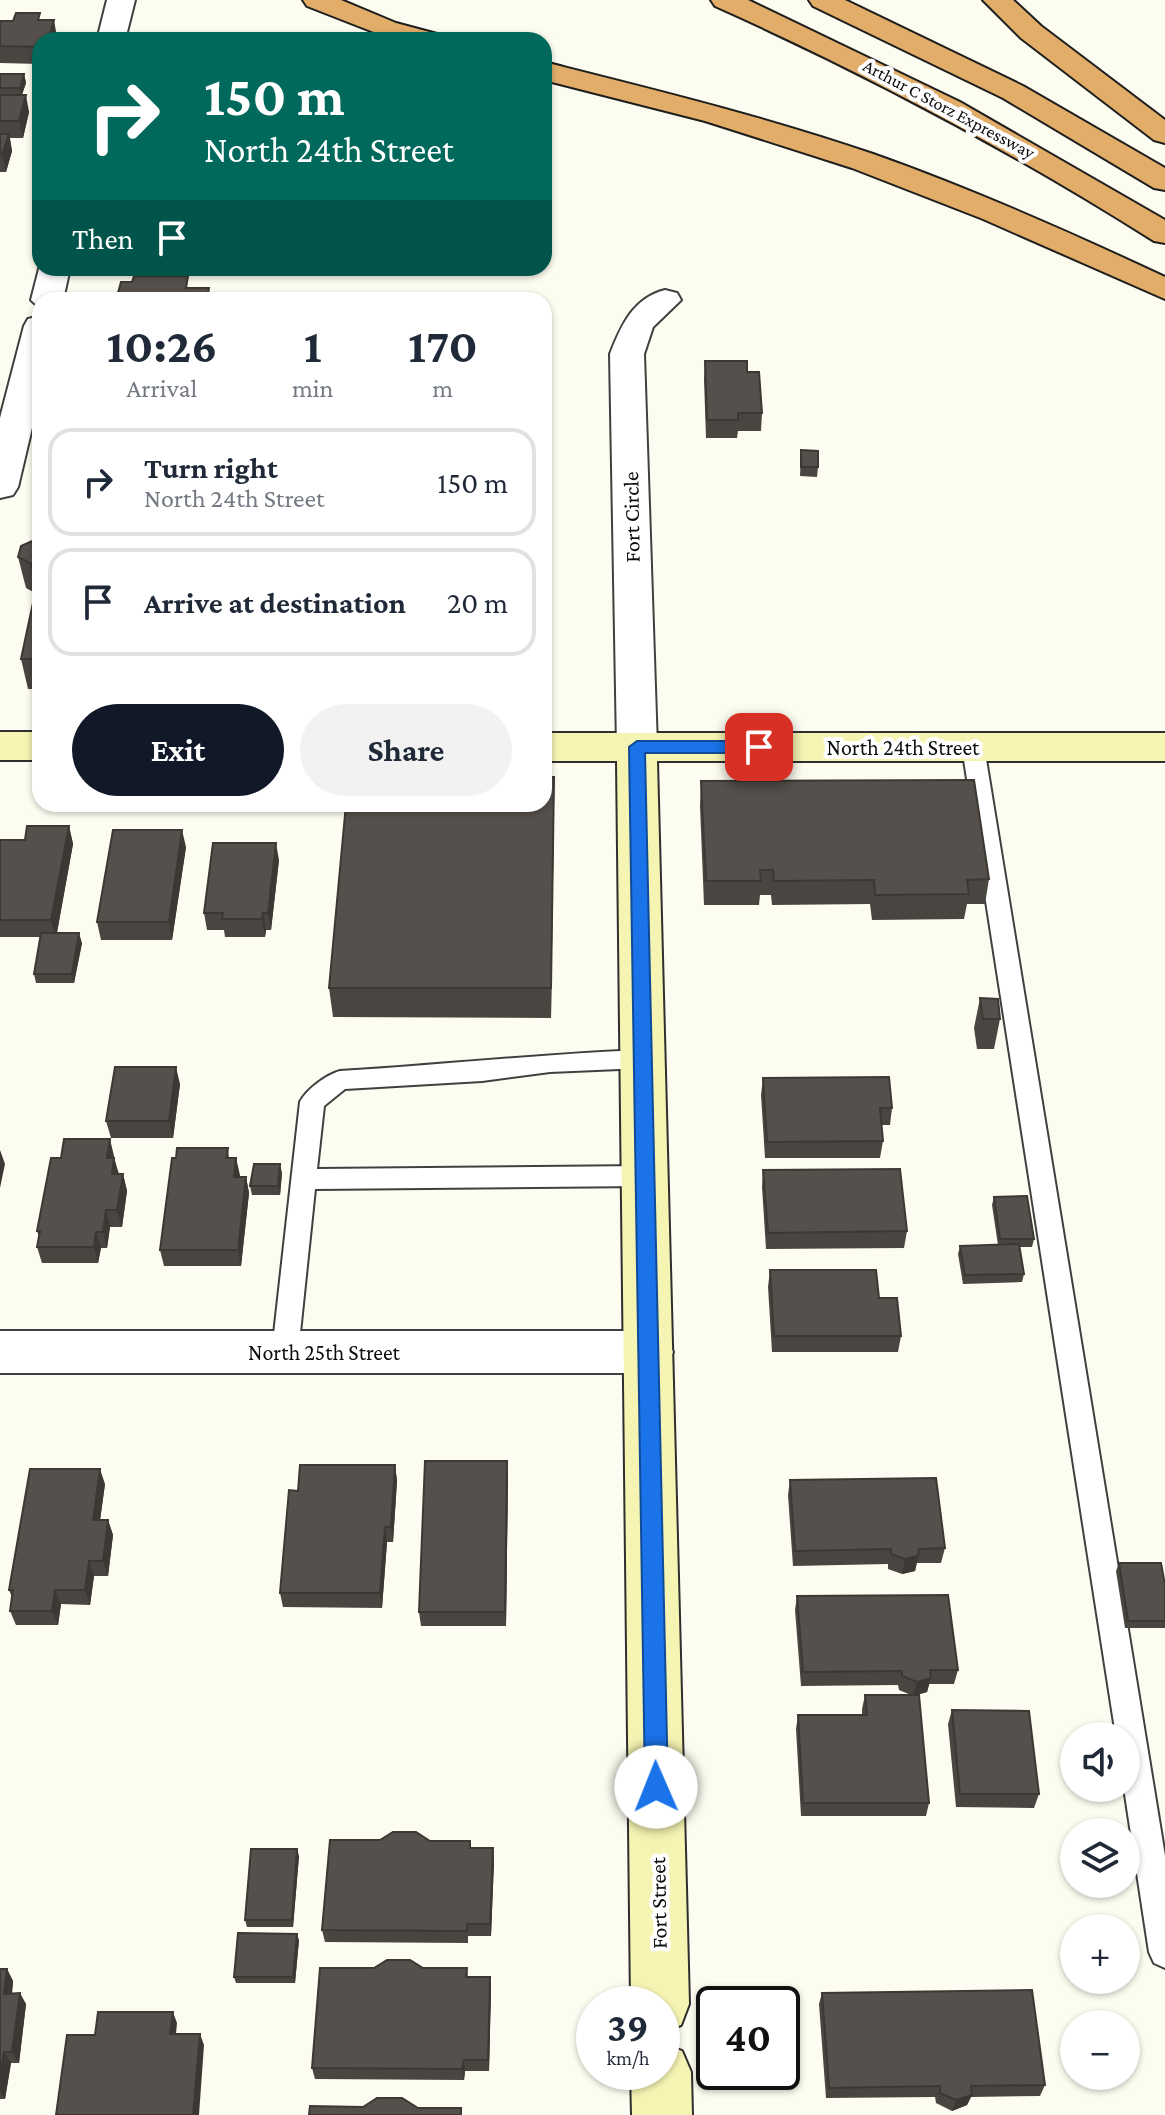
<!DOCTYPE html>
<meta charset="utf-8">
<style>
:root{--surface:#fff;--page:#f2f2f3;--text:#1f2937;--muted:#747a83;--line:#e0e1e3;--accent:#111827}
body{margin:0;font-family:"Crimson Pro",serif;background:var(--page);color:var(--text);height:100vh;display:flex;flex-direction:column;font-size:30px;white-space:nowrap}
*{box-sizing:border-box;margin:0}
p{font-size:26px;color:var(--muted)}
.icon{flex:none;width:44px;height:44px;fill:none;stroke:currentColor;stroke-width:2;stroke-linecap:round;stroke-linejoin:round}
.map{position:relative;flex:1;overflow:hidden}
.drawer{position:absolute;left:32px;top:292px;width:520px;height:520px;display:flex;flex-direction:column;background:var(--surface);border-radius:24px;box-shadow:0 2px 6px #0004}
.drawer>*{flex:none}
.banner{position:absolute;left:32px;top:32px;width:520px;height:244px;border-radius:24px;box-shadow:0 2px 6px #0004;background:#00695c;color:#fff;overflow:hidden}
.controls{position:absolute;left:1060px;top:1722px;display:grid;gap:16px}
.controls a{display:grid;place-items:center;width:80px;height:80px;border-radius:50%;background:var(--surface);box-shadow:0 2px 6px #0004;font-size:40px}
.speed{position:absolute;left:576px;top:1986px;display:flex;gap:16px;font-size:40px;font-weight:700;text-align:center}
.speed>*{display:grid;place-content:center;width:104px;height:104px;border-radius:50%;background:var(--surface);box-shadow:0 2px 6px #0004;line-height:1}
.speed small{font-size:20px;font-weight:400}
.speed .limit{border:4px solid #111;border-radius:12px;background:#fff;color:#111}
.pin{position:absolute;display:grid;place-items:center;width:68px;height:68px;color:#fff;margin:-34px;border-radius:16px;box-shadow:0 4px 12px #0006}
.me{position:absolute;width:88px;margin:-44px;rotate:359deg;stroke-linejoin:round;filter:drop-shadow(0 0 6px #0008)}
.turn{display:flex;align-items:center;gap:28px;height:168px;padding:0 40px;font-size:36px}
.turn .icon{width:104px;height:104px;stroke-width:2.5}
.turn b{display:block;font-size:56px;line-height:68px}
.then{display:flex;align-items:center;height:76px;padding:0 40px;background:#0003;gap:16px;font-size:30px}
.eta{display:flex;justify-content:space-evenly;align-items:center;height:136px;text-align:center}
.eta b{font-size:48px;font-weight:700;line-height:56px}
.button{display:flex;gap:16px;margin-top:auto;padding:16px 40px}
.button a{flex:1;height:92px;border-radius:48px;background:var(--accent);color:#fff;font-size:32px;font-weight:700;line-height:92px;text-align:center}
.button a+a{background:var(--page);color:var(--text)}
ul{padding:0;list-style:none}
li{display:flex;align-items:center;gap:24px;height:108px;margin:0 16px 12px;padding:0 24px;border:4px solid var(--line);border-radius:24px}
li div{flex:1}
li b{display:block;font-size:30px}
li em{font-style:normal}
.map>svg:first-child{display:block}
.lines{fill:none;stroke-linecap:round;stroke-linejoin:round}
.lane-casing{stroke:#404040;stroke-width:4}
.street-casing{stroke:#404040;stroke-width:4}
.secondary-casing{stroke:#2f2f2f;stroke-width:4}
.highway-casing{stroke:#1e1e1e;stroke-width:4}
.lane{fill:#fff;fill-rule:evenodd}
.street{fill:#fff;fill-rule:evenodd}
.secondary{fill:#f5f4b3;fill-rule:evenodd}
.highway{fill:#e1ad69;fill-rule:evenodd}
.wall{fill:#494540}
.shaded-wall{fill:#3c3834}
.building{fill:#55504b;stroke:#3c3834;stroke-width:2}
.route{fill:#1a73e8;stroke:#114b97;stroke-width:2}
.labels{text-anchor:middle;stroke-width:8;stroke-linejoin:round;paint-order:stroke}
.far-street-label{font-size:18px;fill:#0d0d0d;stroke:#fff}
.street-label{font-size:22px;fill:#0d0d0d;stroke:#fff}
</style>
<div class="map">
<svg width="1165" height="2115" viewBox="0 0 1165 2115">
<rect width="100%" height="100%" fill="#fdfcf0"/>
<g class="lines">
<defs>
<path id="lane" d="M973 740 981 742 984 747 1165 1856V1968L1154 1963 1149 1952 1124 1788 1126 1736H1116L962 747 965 742Z
M643 1050 651 1052 655 1059 651 1066 643 1068 550 1072 482 1081 345 1089 324 1106 317 1169 645 1166 654 1169 657 1176 654 1183 645 1186 315 1189 298 1352 294 1360 285 1363 276 1360 272 1352 300 1102C307 1089 326 1075 340 1071 441 1065 542 1054 643 1050Z"/>
<path id="street" d="M107 0H135L125 40H97Z
M40 265V268H70L63 300H40V308L31 300Z
M665 290 677 293 681 300 653 327 644 354 657 747 651 757 637 761 623 757 617 747 610 354C621 326 633 298 665 290Z
M40 316V394L18 487 13 495 0 498V418L24 326 28 319Z
M0 1331H649L666 1337 673 1352 666 1367 649 1373H0Z"/>
<path id="secondary" d="M0 732H40V760H0Z
M544 733H1165V761H657L689 2004 681 2025 662 2032V2004H631L617 761H544Z
M662 2043 682 2051 691 2072 692 2115H632L631 2072H662Z"/>
<path id="highway" d="M303 0H341L396 23 437 34 441 40H394L307 6Z
M711 0H748L960 102 1165 220V243L1154 241C1013 152 867 74 715 6Z
M809 0H845L1023 86 1165 168V190L1154 188 1003 98 813 6Z
M983 0H1013L1041 26 1165 120V143L1154 140 1021 38Z
M544 62C655 90 765 117 873 154 972 189 1069 232 1165 277V299L983 219 852 168 705 121 544 80Z"/>
</defs>
<use href="#lane" class="lane-casing"/>
<use href="#street" class="street-casing"/>
<use href="#secondary" class="secondary-casing"/>
<use href="#highway" class="highway-casing"/>
<use href="#lane" class="lane"/>
<use href="#street" class="street"/>
<use href="#secondary" class="secondary"/>
<use href="#highway" class="highway"/>
</g>
<path class="wall" d="M41 20 57 37 56 40H40V64L0 63V21Z
M0 74H24L26 83 22 95 29 112 23 138H10L12 151 6 172H0Z
M125 268H208L207 274H126Z
M705 361 747 372 762 413 761 431H738L737 438H706L704 379Z
M801 450 818 467 817 477 800 476Z
M40 534V689H28L21 659 35 593 26 588 18 557 37 539Z
M701 781 989 879 985 904H967L964 919 872 920 870 904 772 905 771 895H760L759 905H704L700 806Z
M554 807 551 1018 333 1017 329 988Z
M69 826 73 844 57 933 82 943 74 983H36L34 974 41 937H0V840H25Z
M186 847 172 940H101L97 922Z
M279 860 271 930H266L265 937H225L224 930H207L204 913Z
M980 998 1000 1019 994 1049H977L974 1028Z
M763 1078 892 1108 890 1125H881L883 1141 880 1158H765L761 1095Z
M180 1084 173 1138H111L106 1121Z
M228 1148 229 1158H236L239 1177H246L249 1193 241 1266H164L160 1250Z
M114 1156 118 1174H123L127 1191 122 1227H110L107 1248H101L98 1263H42L37 1247 39 1237 37 1231Z
M763 1170 907 1231 904 1248 766 1249 762 1187Z
M282 1173 280 1195H252L250 1186Z
M994 1197 1034 1239 1032 1247H1019L1024 1274 1022 1282 963 1284 958 1254 960 1246 998 1245 992 1205Z
M770 1270 879 1298 901 1336 898 1352H772L768 1287Z
M395 1465 397 1481 393 1542H387L382 1608 283 1607 280 1593 298 1491Z
M508 1476 506 1626H421L419 1612Z
M790 1480 945 1548 941 1563H917L915 1571 902 1574 888 1569V1564L793 1566 788 1495Z
M105 1484 100 1520H108L113 1535 108 1576H94L90 1605 61 1604 58 1625H16L10 1611 12 1597 9 1590Z
M1119 1563 1165 1585V1628H1125L1116 1571Z
M797 1596 958 1670 954 1684H929L927 1692 916 1695 929 1803 926 1816H801L796 1729 798 1715H862V1709L865 1695H911L899 1690 898 1685 801 1686 795 1610Z
M952 1710 1039 1794 1034 1808 956 1807 948 1724Z
M430 1841 471 1848H493L494 1861 491 1936H468V1943L325 1942 322 1930Z
M299 1856 293 1927H247L245 1920Z
M299 1940 295 1983H236L234 1977Z
M374 1968H467L468 1977H490L491 1989 489 2071H465L464 2080 315 2079 312 2068Z
M0 1969H7L13 1981 12 1993 26 2004 19 2063H11L5 2099H0Z
M822 1993 1045 2085 1040 2096 971 2097 967 2105 952 2111 936 2103 935 2097 826 2098 819 2004Z"/>
<path class="shaded-wall" d="M54 20 57 37 56 40H48Z
M24 74 26 83 21 97 20 88Z
M26 95 29 112 23 138 19 121Z
M9 134 12 151 6 172 2 155Z
M554 777V807L551 1018V988Z
M69 826 73 844 56 937 51 920Z
M182 830 186 847 172 940 169 922Z
M276 843 279 860 271 930 268 913Z
M263 913 266 930 265 937 262 919Z
M79 933 82 943 74 983 72 974Z
M176 1067 180 1084 173 1138 169 1121Z
M110 1139 114 1156 111 1174 107 1158Z
M0 1150 5 1164 0 1188Z
M114 1158 119 1174H112Z
M236 1158 240 1175 238 1193 234 1177Z
M280 1164 282 1173 280 1195 278 1186Z
M123 1174 127 1191 122 1227 117 1210Z
M246 1177 249 1193 241 1266 238 1250Z
M106 1210 110 1227 107 1248 103 1232Z
M96 1232 101 1248 98 1263 94 1247Z
M507 1461 508 1476 506 1626 505 1612Z
M395 1465 397 1481 393 1542 391 1527Z
M100 1469 105 1484 98 1535 93 1520Z
M108 1520 113 1535 108 1576 103 1561Z
M385 1527 387 1542 382 1608 380 1593Z
M918 1556 915 1571 902 1574 905 1559Z
M89 1561 94 1576 90 1605 85 1590Z
M55 1590 61 1604 58 1625 52 1611Z
M931 1678 927 1692 913 1696 917 1682Z
M493 1848 494 1861 491 1936 490 1924Z
M297 1849 299 1856 293 1927 292 1920Z
M297 1934 299 1940 295 1983 293 1977Z
M7 1969 13 1981 11 2005 4 1994Z
M490 1977 491 1989 489 2071 488 2060Z
M20 1993 26 2004 19 2063 12 2052Z
M173 2012 177 2023 175 2045 170 2034Z
M200 2034 204 2045 199 2115H193Z
M4 2052 11 2063 5 2099 0 2091V2077Z
M464 2060 465 2071 464 2080 462 2069Z
M972 2095 967 2105 952 2111 956 2100Z"/>
<path class="building" d="M16 13H40L38 20H54L48 40H40V47L0 46V21H13Z
M0 74H24L20 88H0Z
M0 95H26L19 121H0Z
M0 134H9L2 155 0 154Z
M134 276H188L186 288H209L207 300H116L121 282H132Z
M705 361H747V372H759L762 413H738V420H707Z
M801 450 818 451V467H801Z
M38 534H40V568H31L32 564 18 557 21 546 37 539Z
M40 570V659H21Z
M544 777H554L551 988H329L346 804H544Z
M974 780 989 879 967 880 969 894 875 895 874 880 774 881 773 870H760L761 881H706L701 781Z
M27 826H69L51 920H0V840H25Z
M113 830H182L169 922H97Z
M213 843H276L268 913H263L262 919H222L223 913H204Z
M41 933H79L72 974H34Z
M980 998 998 999 1000 1019H983Z
M115 1067H176L169 1121H106Z
M889 1077 892 1108H880L883 1141 767 1142 763 1078Z
M64 1139H110L107 1158H114L112 1174H123L117 1210H106L103 1232H96L94 1247H37L40 1231H37L51 1158H61Z
M177 1148H228L226 1158H236L234 1177H246L238 1250H160L172 1158H176Z
M254 1164H280L278 1186H250Z
M900 1169 907 1231 768 1233 763 1170Z
M1027 1196 1034 1239H1000L994 1197Z
M1019 1244 1024 1274 965 1275 960 1246Z
M770 1270H876L879 1298H897L901 1336H774Z
M425 1461H507L505 1612H419Z
M300 1465H395L391 1527H385L380 1593H280L289 1490 298 1491Z
M30 1469H100L93 1520H108L103 1561H89L85 1590H55L52 1611H10L13 1590H9Z
M936 1478 945 1548 919 1549 918 1556 905 1559 891 1554V1549L795 1551 790 1480Z
M1119 1563H1161L1165 1585V1621H1128Z
M948 1595 958 1670H930L931 1678 917 1682 902 1676V1671L803 1672 797 1596Z
M865 1695H919L929 1803H803L798 1715H867Z
M952 1710 1029 1711 1039 1794H960Z
M393 1832H416L430 1841H470V1848H493L490 1924H467V1931L322 1930 330 1840H380Z
M251 1849H297L292 1920H245Z
M238 1933 297 1934 293 1977H234Z
M387 1960H410L423 1968H467L466 1977H490L488 2060H464L462 2069 312 2068 320 1968H374Z
M0 1969H7L4 1994 20 1993 12 2052H4L0 2077Z
M1032 1990 1045 2085 971 2086 972 2095 956 2100 940 2093V2086L829 2088 822 1993Z
M98 2012H173L170 2034H200L193 2115H56L67 2035H95Z
M377 2098H402L418 2108H461V2115H309L310 2106 363 2107Z"/>
<path class="route" d="M637 741H759L767 747 759 753H645L668 1787 664 1794 656 1798 648 1794 645 1787 629 747Z"/>
<g class="labels">
<g class="far-street-label">
<text transform="translate(949 109) rotate(28)" y="6">Arthur C Storz Expressway</text>
</g>
<g class="street-label">
<text transform="translate(631 517) rotate(-91)" y="8">Fort Circle</text>
<text x="903" y="755">North 24th Street</text>
<text x="324" y="1360">North 25th Street</text>
<text transform="translate(658 1903) rotate(-91)" y="8">Fort Street</text>
</g>
</g>
</svg>
<div class="controls">
<a><svg class="icon" aria-label="sound" viewBox="0 0 24 24"><path d="M4 9h4l5-4v14l-5-4H4zM17 9q2 3 0 6"/></svg></a>
<a><svg class="icon" aria-label="layers" viewBox="0 0 24 24"><path d="M12 4l9 5-9 5-9-5zM3 14l9 5 9-5"/></svg></a>
<a>+</a>
<a>−</a>
</div>
<div class="speed"><div>39<small>km/h</small></div><div class="limit">40</div></div>
<div class="pin" style="left:759px;top:747px;background:#d93025"><svg class="icon" aria-label="arrive" viewBox="0 0 24 24"><path d="M6 21V4h12l-3 4 3 4H6"/></svg></div>
<svg class="me" style="left:656px;top:1787px" viewBox="-20 -20 40 40"><circle r="19" fill="#fff"/><path d="M0-13L10 11 0 6-10 11z" fill="#1a73e8"/></svg>
<div class="banner">
<div class="turn"><svg class="icon" aria-label="right" viewBox="0 0 24 24"><path d="M7 20v-9h11M14 6l5 5-5 5"/></svg><div><b>150 m</b>North 24th Street</div></div>
<div class="then">Then<svg class="icon" aria-label="arrive" viewBox="0 0 24 24"><path d="M6 21V4h12l-3 4 3 4H6"/></svg></div>
</div>
<section class="drawer">
<div class="eta">
<div><b>10:26</b><p>Arrival</p></div>
<div><b>1</b><p>min</p></div>
<div><b>170</b><p>m</p></div>
</div>
<ul>
<li><svg class="icon" aria-label="right" viewBox="0 0 24 24"><path d="M7 20v-9h11M14 6l5 5-5 5"/></svg><div><b>Turn right</b><p>North 24th Street</p></div><em>150 m</em></li>
<li><svg class="icon" aria-label="arrive" viewBox="0 0 24 24"><path d="M6 21V4h12l-3 4 3 4H6"/></svg><div><b>Arrive at destination</b></div><em>20 m</em></li>
</ul>
<div class="button"><a>Exit</a><a>Share</a></div>
</section>
</div>
